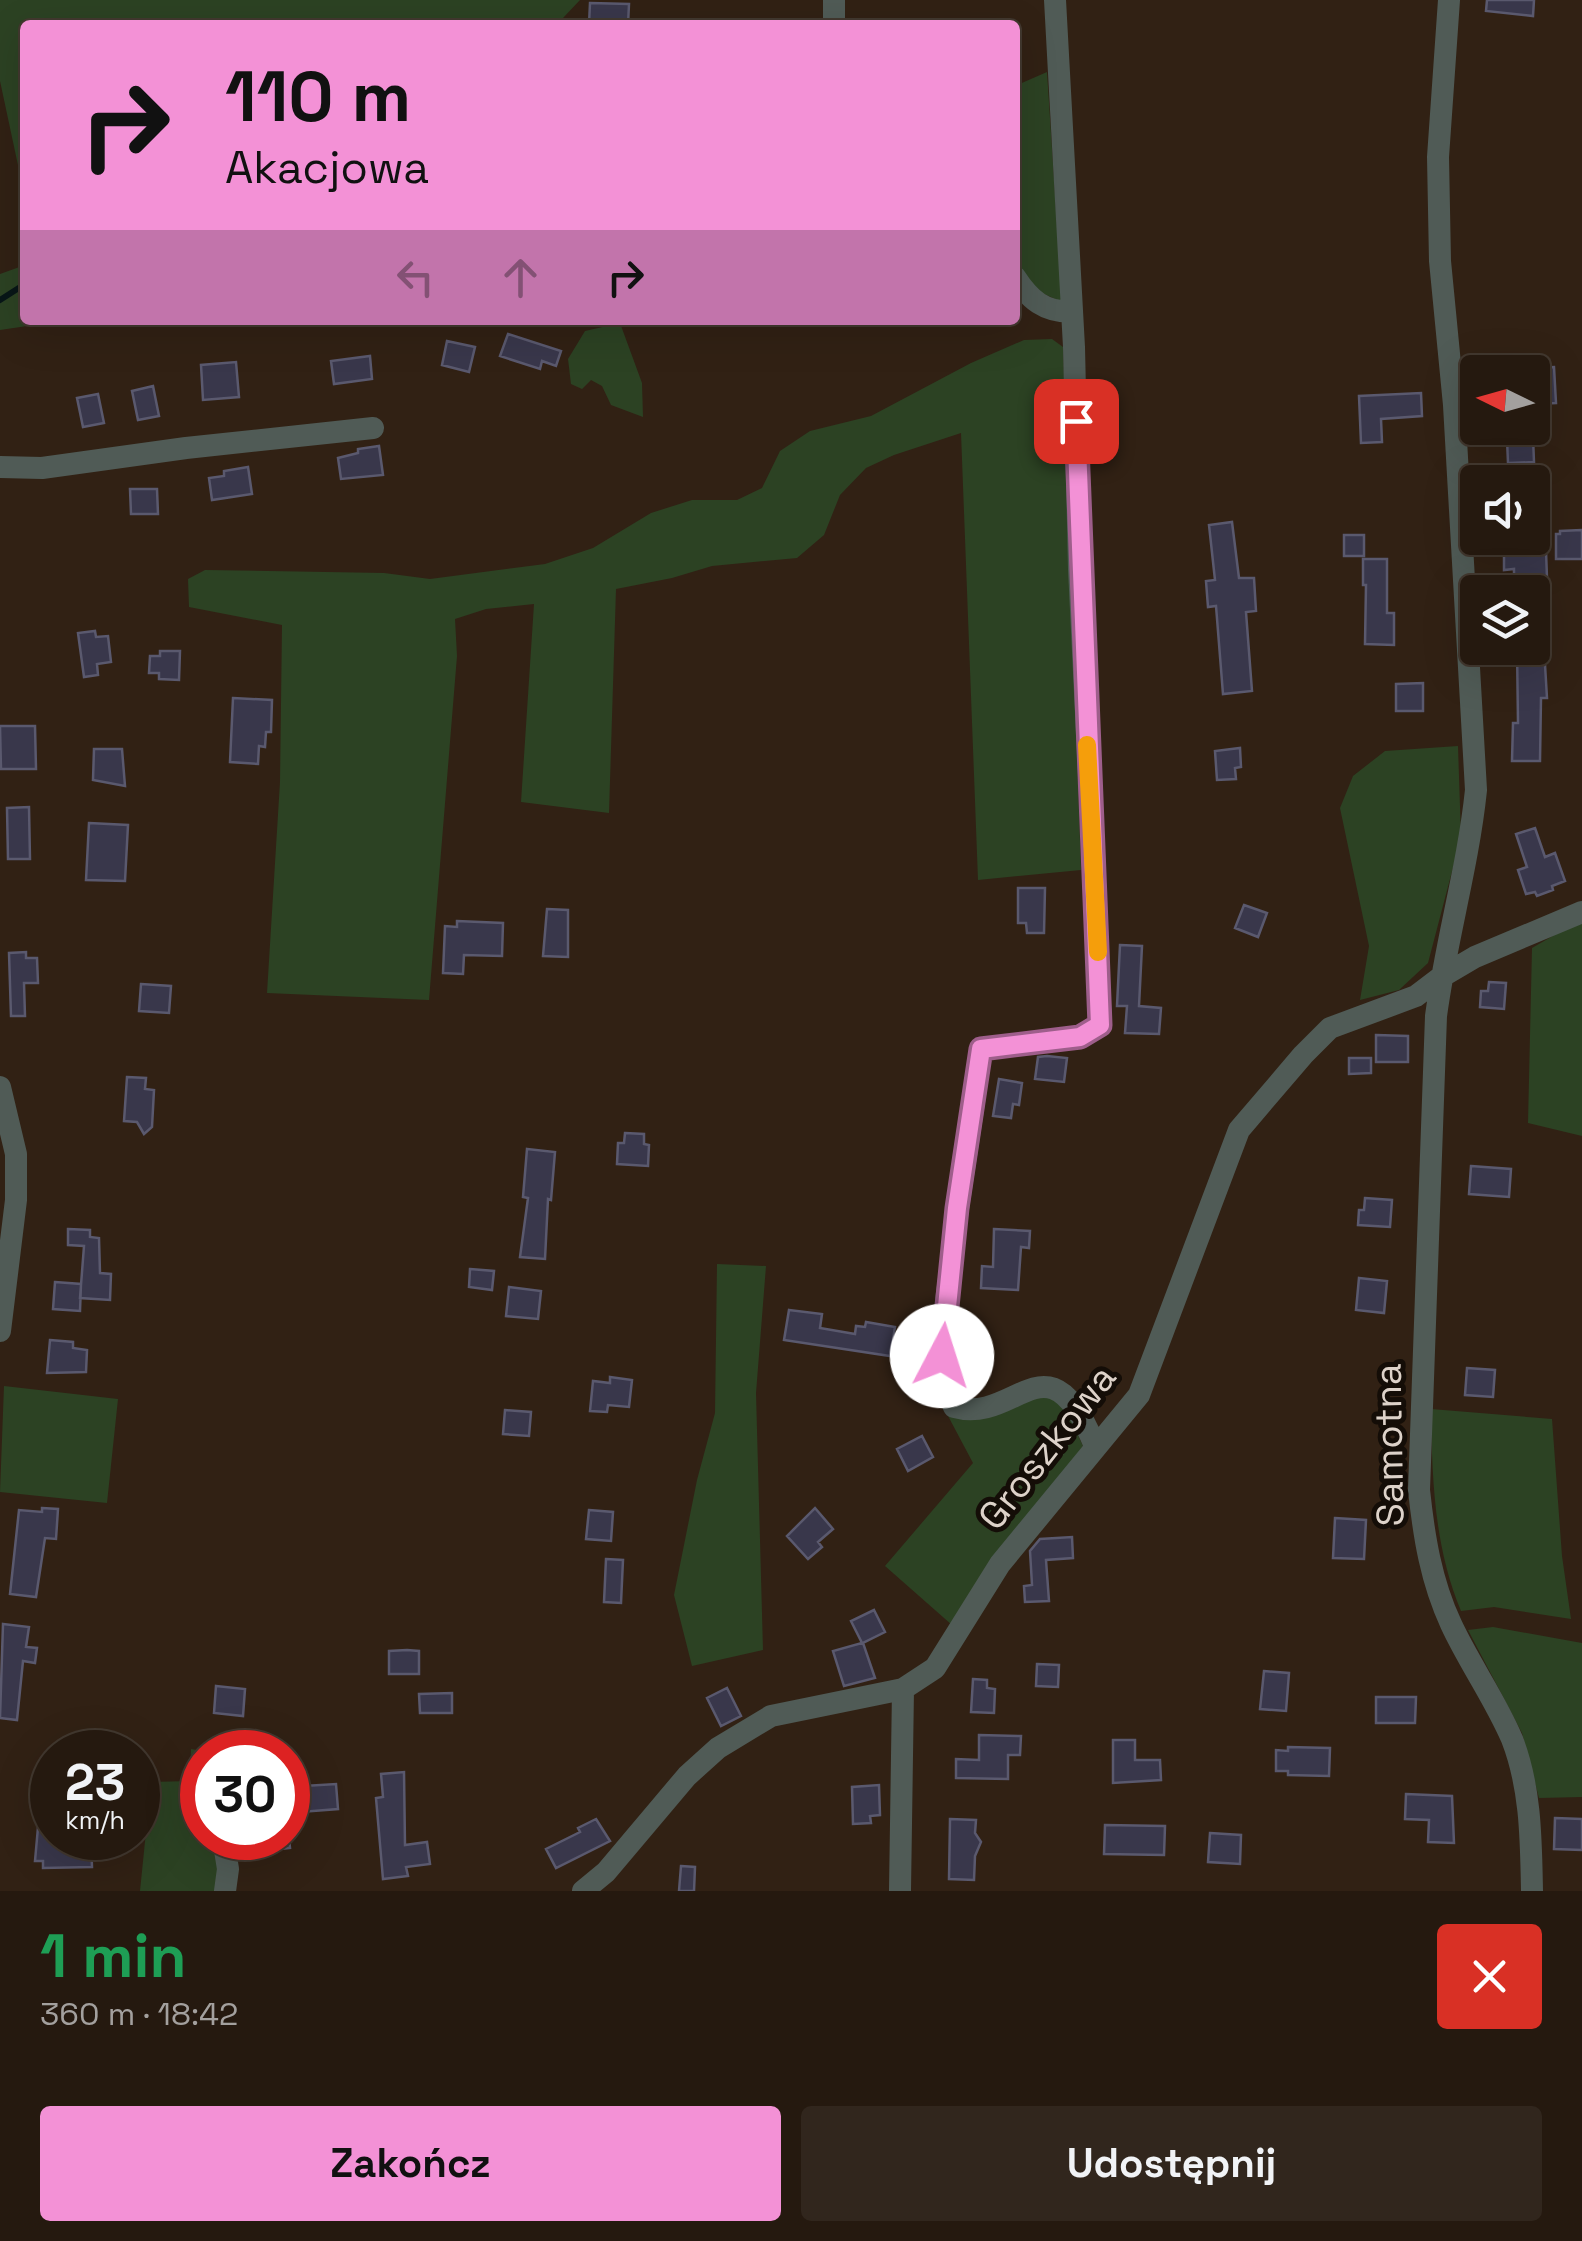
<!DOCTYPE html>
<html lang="pl">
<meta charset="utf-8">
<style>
:root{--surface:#25190f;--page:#31261d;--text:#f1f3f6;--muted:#a3a09e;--line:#42382f;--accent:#f391d6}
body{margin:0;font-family:"Space Grotesk",sans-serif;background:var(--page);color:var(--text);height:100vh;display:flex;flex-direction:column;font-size:38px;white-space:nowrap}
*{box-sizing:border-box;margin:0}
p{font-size:32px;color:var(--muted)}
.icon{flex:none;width:55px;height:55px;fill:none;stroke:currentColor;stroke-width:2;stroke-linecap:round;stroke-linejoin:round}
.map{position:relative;height:1891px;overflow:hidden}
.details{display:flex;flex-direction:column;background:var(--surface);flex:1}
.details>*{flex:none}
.guide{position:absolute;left:20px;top:20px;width:1000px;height:305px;border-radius:10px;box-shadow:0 10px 40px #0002,0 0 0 2px var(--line);background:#f391d6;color:#111;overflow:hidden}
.needle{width:65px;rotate:275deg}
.buttons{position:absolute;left:1460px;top:355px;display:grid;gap:20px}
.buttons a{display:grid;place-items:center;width:90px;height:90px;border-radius:10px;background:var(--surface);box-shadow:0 10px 40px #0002,0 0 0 2px var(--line);font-size:50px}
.speed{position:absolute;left:30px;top:1730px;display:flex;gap:20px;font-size:50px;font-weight:700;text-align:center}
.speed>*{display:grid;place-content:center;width:130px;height:130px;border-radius:50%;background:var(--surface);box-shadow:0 10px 40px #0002,0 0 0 2px var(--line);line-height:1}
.speed small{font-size:25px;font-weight:400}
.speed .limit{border:15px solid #d22;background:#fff;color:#111}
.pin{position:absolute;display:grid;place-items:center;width:85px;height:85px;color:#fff;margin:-42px;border-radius:20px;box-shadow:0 5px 15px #0006}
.me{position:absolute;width:110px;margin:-55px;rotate:5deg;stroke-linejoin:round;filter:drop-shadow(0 0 8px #0008)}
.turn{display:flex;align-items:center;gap:35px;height:210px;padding:0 40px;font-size:45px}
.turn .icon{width:130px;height:130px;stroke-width:2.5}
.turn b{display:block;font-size:70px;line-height:85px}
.lanes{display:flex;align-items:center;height:95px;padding:0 40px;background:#0003;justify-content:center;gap:50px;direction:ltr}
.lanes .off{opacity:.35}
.round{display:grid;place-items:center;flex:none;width:105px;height:105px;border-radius:10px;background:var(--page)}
.summary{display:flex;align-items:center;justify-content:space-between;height:170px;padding:0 40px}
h1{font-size:60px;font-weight:700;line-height:75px;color:#1e9e55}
.primary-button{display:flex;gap:20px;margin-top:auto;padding:20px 40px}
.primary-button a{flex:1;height:115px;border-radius:10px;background:var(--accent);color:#111;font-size:40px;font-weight:700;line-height:115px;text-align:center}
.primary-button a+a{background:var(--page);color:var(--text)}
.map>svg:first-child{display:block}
.green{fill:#2c4223}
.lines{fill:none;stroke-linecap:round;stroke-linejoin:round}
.stream{stroke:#081617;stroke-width:6}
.building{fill:#39374b;stroke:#5a596e;stroke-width:2.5}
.street{stroke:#505b56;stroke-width:22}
.route-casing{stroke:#9e5e8b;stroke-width:25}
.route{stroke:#f391d6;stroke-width:18}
.slow{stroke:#f59e0b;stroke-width:18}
.labels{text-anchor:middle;stroke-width:10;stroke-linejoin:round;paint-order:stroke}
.street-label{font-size:38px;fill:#ddd2c9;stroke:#140d07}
</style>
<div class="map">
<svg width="1582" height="1891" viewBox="0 0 1582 1891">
<rect width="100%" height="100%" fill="#312114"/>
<path class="green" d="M0 0H580L563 18 562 25H25V198L0 81Z
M1047 72 1062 302 1033 289 1015 266V86Z
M25 265V320H68L0 330V274Z
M620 323 642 383 643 417 611 405 602 386 591 380 582 389 571 384 568 359 585 331Z
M1052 339 1063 347 1081 870 978 880 961 433 894 455 866 468 840 495 824 535 797 558 712 566 672 578 616 589 609 813 521 802 534 604 486 609 455 619 457 656 429 1000 267 993 280 782 282 625 189 607 188 579 205 570 384 573 430 579 545 564 593 548 651 513 692 500H737L762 488 780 451 810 431 871 416 971 363 1024 340Z
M1458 746 1461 837 1428 963 1399 990 1360 1000 1369 946 1340 808 1353 776 1385 751Z
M1582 919V1136L1528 1123 1532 948Z
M717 1264 766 1266 756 1393 763 1650 692 1666 674 1595 697 1480 715 1413Z
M4 1386 118 1399 107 1503 0 1492Z
M1046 1393 1065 1408 1083 1446 952 1625 885 1566 973 1463 947 1414Z
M1431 1409 1552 1419 1562 1556 1571 1619 1494 1607 1461 1611C1434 1546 1432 1479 1431 1409Z
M1493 1627 1582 1643V1797L1539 1798 1522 1733 1468 1630Z
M191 1749 203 1751 202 1838H214L218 1868 216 1891H140L151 1782 190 1781Z"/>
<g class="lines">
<path class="stream" d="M0 300 25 284"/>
</g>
<path class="building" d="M1487 0H1534L1533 16 1486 11Z
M590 3 629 4 628 25H589Z
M508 334 561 351 556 366 542 361 540 369 500 356Z
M447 341 475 347 469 372 442 365Z
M370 356 372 379 334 384 331 361Z
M236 362 239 397 203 400 201 365Z
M1554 367 1556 403 1535 404 1532 368Z
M153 386 159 416 138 420 132 391Z
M1421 393 1422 416 1381 419 1382 442 1361 443 1359 396Z
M98 394 104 423 83 427 77 398Z
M1533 437 1534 462 1508 463 1507 439Z
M379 446 383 475 341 479 338 458 358 453V449Z
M248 467 252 494 212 500 209 478 224 476V471Z
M130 489H157L158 514H131Z
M1232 522 1239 578H1254L1256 611 1246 612 1252 691 1223 694 1216 606 1208 607 1206 581 1215 580 1209 525Z
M1582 530V559H1556V534H1560V531Z
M1344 535H1364V556H1344Z
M1546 551 1547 578H1514V569L1504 570V555Z
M1363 559H1387V613H1394V645L1365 644 1366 585H1363Z
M95 631 96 637 108 636 111 662 97 664 98 675 84 677 78 633Z
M1517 648H1544L1547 698H1541L1540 761H1512L1513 723H1518Z
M160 651H180L179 680 159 679V673H149L150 656H160Z
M1423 683V711H1396V684Z
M233 698 272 700 271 732H266L265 747 259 746 258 764 230 762Z
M0 726H35L36 769H1Z
M1240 748 1241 767 1235 768 1236 779 1217 780 1215 751Z
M94 749H122L125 786 93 780Z
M29 807 30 859H8L7 808Z
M89 823 128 825 125 881 86 880Z
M1535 828 1545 857 1555 853 1565 881 1552 886 1553 890 1537 896 1535 892 1526 894 1518 870 1527 867 1516 834Z
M1018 888H1045L1044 933H1027L1026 923H1018Z
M1244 905 1267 913 1258 937 1235 928Z
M547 909 568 910V957L543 956Z
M457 921 503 923 502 956 464 955 463 974 443 973 445 926 457 927Z
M1120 945 1142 946 1139 1006 1161 1008 1159 1034 1125 1033 1127 1006H1117Z
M26 952V958H37L38 983H24L25 1016H11L9 953Z
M1489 982 1506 983 1504 1009 1480 1007 1481 991H1488Z
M141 984 171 986 169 1013 139 1011Z
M1376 1035 1408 1036V1062H1376Z
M1047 1056 1067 1058 1064 1082 1035 1079 1038 1057Z
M1349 1058H1371V1073L1349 1074Z
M127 1077 146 1078 145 1089 154 1090 152 1127 144 1134 137 1122 124 1121Z
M999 1079 1022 1083 1019 1105 1013 1104 1011 1118 993 1116Z
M625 1133 644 1134V1144L649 1145 648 1166 617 1164 618 1143H624Z
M527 1149 555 1152 551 1200 548 1199 545 1259 520 1257 528 1198 523 1197Z
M1471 1166 1511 1169 1509 1197 1469 1194Z
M1365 1198 1392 1200 1390 1227 1358 1225 1359 1210H1364Z
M68 1229 90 1230V1237L99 1238 100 1273 111 1274 110 1300 80 1298 84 1246 68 1245Z
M994 1229 1030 1231 1029 1248 1021 1247 1018 1290 981 1288 982 1266 993 1267Z
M470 1269 494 1271 492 1290 469 1287Z
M1359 1278 1387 1281 1384 1313 1356 1310Z
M55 1282 81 1284 80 1311 53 1309Z
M509 1287 541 1291 538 1319 506 1316Z
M789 1310 822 1314 820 1328 855 1334 856 1326 865 1327 866 1322 895 1327 890 1356 784 1340Z
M50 1340 73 1342V1348L87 1350 86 1372 47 1373Z
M1467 1368 1495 1370 1493 1397 1465 1395Z
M610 1377 632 1380 629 1407 608 1405 607 1412 590 1411 593 1381 610 1383Z
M505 1410 531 1412 529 1436 503 1434Z
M922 1436 933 1457 908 1471 897 1449Z
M42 1508 58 1509 56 1539 45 1538 36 1597 10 1594 19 1510 42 1512Z
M815 1508 833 1529 818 1542 822 1547 808 1559 787 1536Z
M589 1510 613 1512 611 1541 586 1539Z
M1335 1518 1366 1520 1364 1559 1333 1558Z
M1072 1537 1073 1558 1046 1560 1049 1601 1025 1602 1024 1586 1032 1585 1030 1551 1040 1539Z
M606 1559 623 1560 621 1603 604 1602Z
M874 1610 885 1632 863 1643 875 1678 844 1686 833 1651 862 1643 851 1621Z
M3 1624 29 1627 26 1647 37 1648 35 1663 23 1661 17 1720 0 1718Z
M407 1650 419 1651V1674H389V1651Z
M1037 1664 1059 1665 1058 1687 1036 1686Z
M1264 1671 1289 1673 1286 1711 1260 1709Z
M973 1679 987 1680V1688L995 1689 994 1713 971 1712Z
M216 1686 245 1689 243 1716 214 1713Z
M727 1688 741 1716 721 1726 707 1698Z
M452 1693V1713H420L419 1694Z
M1376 1697H1416L1415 1723H1376Z
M979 1735 1021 1736 1020 1755H1008V1779L956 1778V1759L979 1760Z
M1113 1740H1135V1760H1160L1161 1780 1113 1783Z
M1288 1747 1330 1748 1329 1776 1288 1775V1771H1276V1750L1288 1751Z
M404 1772 405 1845 427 1842 430 1864 406 1867 408 1876 383 1879 376 1798 383 1797 381 1774Z
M336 1784 338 1809 288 1813V1787Z
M879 1785 880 1815 870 1816 871 1823 853 1824 852 1787Z
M1406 1794 1452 1796 1454 1843 1428 1842 1429 1820 1405 1819Z
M40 1805H52V1841L91 1840 92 1867 43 1868V1861H35Z
M1555 1818 1582 1819V1850L1554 1849Z
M596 1819 610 1841 556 1868 546 1849 580 1832 578 1828Z
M950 1819 976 1820 975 1833 981 1842 975 1856 974 1880 949 1879Z
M1105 1825 1165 1826 1164 1855 1104 1854Z
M1210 1833 1241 1835 1240 1864 1208 1862Z
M245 1838H289L290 1848 246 1853Z
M681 1866 695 1867 694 1891H679Z"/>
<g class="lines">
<path class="street" d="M1055 0 1074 347 1079 569 1101 1025 1080 1037 981 1049C973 1120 959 1191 951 1263 945 1312 934 1360 954 1407 1018 1425 1047 1329 1095 1446
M1449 0 1438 157 1440 261 1454 405 1476 790C1468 867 1446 940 1436 1016L1419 1490C1424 1537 1431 1581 1451 1624 1469 1663 1495 1699 1512 1739 1531 1788 1531 1840 1532 1891
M834 25V0
M1015 277C1030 300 1044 312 1072 312
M0 467 42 468 186 448 373 428
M0 1087 16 1154V1200L0 1331
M223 1838 228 1869 225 1891
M583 1891 606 1872 687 1776 718 1748 771 1716 903 1689 935 1668 1000 1564 1139 1395 1239 1130 1303 1055 1330 1028 1416 996 1441 977 1475 957 1582 912
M900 1891 903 1689"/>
</g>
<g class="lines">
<defs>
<path id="route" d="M942 1356 957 1208 981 1049 1080 1037 1100 1025 1076 421"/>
</defs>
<use href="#route" class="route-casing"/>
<use href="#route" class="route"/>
<path class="slow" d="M1087 745 1098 952"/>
</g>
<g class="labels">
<g class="street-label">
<text transform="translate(1389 1445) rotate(-91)" y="13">Samotna</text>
<text transform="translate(1047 1447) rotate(-52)" y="13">Groszkowa</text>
</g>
</g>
</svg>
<div class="buttons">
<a><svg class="needle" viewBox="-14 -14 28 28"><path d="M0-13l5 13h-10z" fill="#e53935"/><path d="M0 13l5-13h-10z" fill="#a3a09e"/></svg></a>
<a><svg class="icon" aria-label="sound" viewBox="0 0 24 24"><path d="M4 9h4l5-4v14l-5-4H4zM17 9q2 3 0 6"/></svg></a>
<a><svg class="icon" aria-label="layers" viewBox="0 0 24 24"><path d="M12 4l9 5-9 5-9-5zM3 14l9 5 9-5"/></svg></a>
</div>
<div class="speed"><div>23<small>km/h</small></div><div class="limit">30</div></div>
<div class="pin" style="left:1076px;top:421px;background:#d93025"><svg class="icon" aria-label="arrive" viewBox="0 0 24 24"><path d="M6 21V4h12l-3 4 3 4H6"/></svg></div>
<svg class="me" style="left:942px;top:1356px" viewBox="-20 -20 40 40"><circle r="19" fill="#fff"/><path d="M0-13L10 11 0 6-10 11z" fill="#f391d6"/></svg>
<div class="guide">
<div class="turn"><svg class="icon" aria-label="right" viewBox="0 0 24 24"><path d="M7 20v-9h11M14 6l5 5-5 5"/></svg><div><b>110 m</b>Akacjowa</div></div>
<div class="lanes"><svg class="icon off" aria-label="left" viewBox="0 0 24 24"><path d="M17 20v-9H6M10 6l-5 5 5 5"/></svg><svg class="icon off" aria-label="ahead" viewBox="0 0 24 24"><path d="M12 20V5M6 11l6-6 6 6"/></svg><svg class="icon" aria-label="right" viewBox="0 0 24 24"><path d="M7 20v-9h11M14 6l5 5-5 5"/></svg></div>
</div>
</div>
<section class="details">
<div class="summary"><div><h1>1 min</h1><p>360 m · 18:42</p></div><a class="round" style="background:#d93025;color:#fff"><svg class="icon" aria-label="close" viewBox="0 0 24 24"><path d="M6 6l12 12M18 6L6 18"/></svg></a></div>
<div class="primary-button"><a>Zakończ</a><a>Udostępnij</a></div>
</section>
